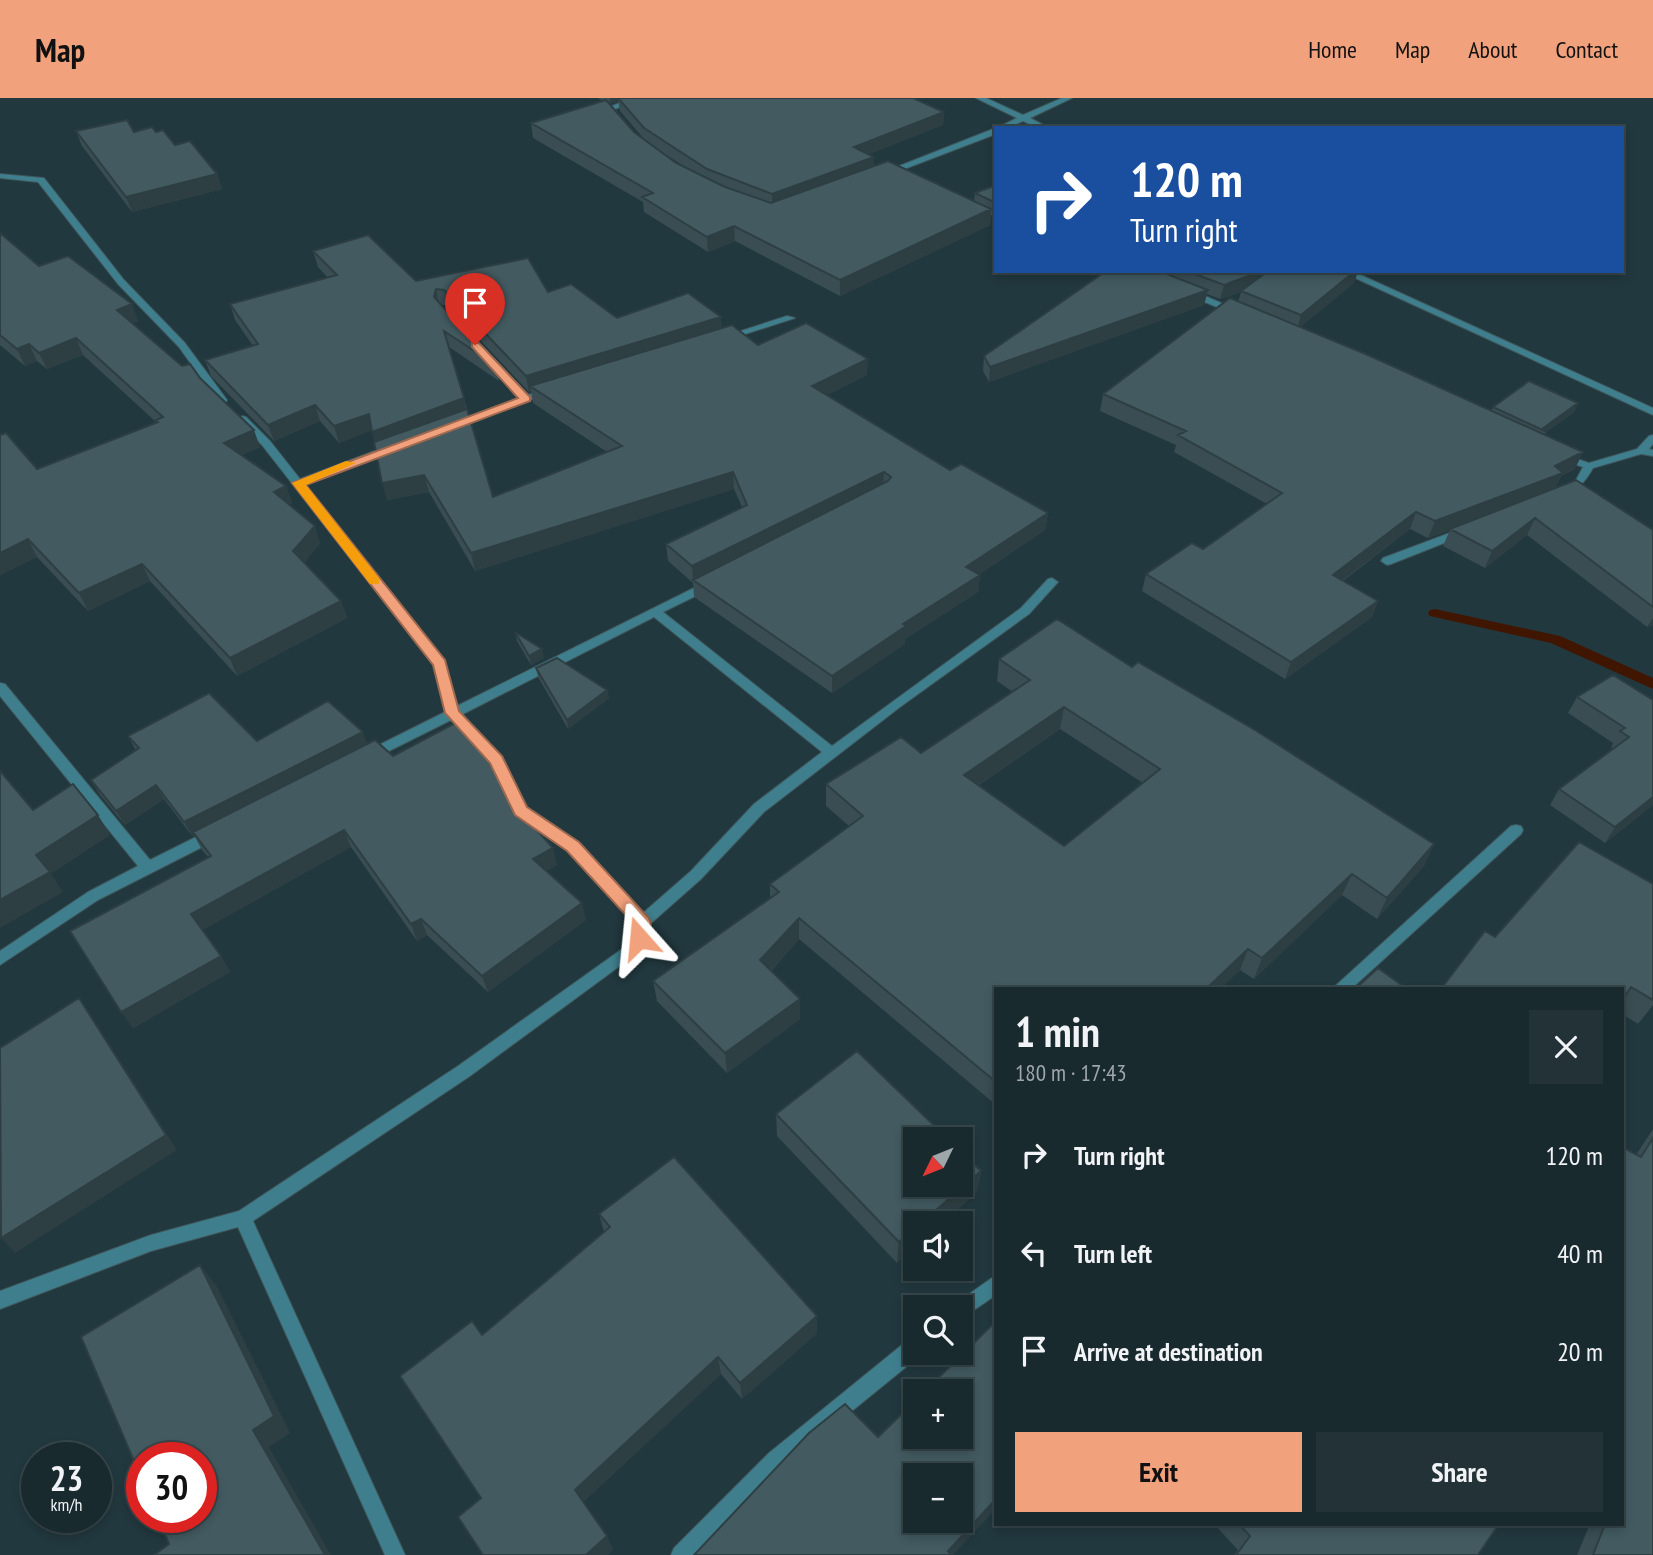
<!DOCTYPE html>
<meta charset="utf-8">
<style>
:root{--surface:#192a2e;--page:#223236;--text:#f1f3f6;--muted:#9fa7aa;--line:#37464a;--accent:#f1a17b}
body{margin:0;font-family:"PT Sans Narrow",sans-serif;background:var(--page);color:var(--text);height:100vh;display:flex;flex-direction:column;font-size:26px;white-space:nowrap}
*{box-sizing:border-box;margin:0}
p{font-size:23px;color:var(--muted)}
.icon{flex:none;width:38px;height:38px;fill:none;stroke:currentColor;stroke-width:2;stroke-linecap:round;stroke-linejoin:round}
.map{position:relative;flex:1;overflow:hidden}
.side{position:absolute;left:994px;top:889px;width:630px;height:539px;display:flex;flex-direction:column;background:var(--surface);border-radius:0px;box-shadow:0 4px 10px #0003,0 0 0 2px var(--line)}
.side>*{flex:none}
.hud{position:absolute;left:994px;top:28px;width:630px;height:147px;border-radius:0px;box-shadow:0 4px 10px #0003,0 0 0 2px var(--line);background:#1a4fa0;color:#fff;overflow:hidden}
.needle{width:46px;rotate:227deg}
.controls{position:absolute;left:903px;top:1029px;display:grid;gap:14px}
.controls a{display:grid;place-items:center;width:70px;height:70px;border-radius:0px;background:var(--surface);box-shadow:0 4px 10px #0003,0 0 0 2px var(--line);font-size:35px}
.speed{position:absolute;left:21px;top:1344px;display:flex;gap:14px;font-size:35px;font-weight:700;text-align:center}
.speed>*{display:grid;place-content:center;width:91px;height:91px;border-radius:50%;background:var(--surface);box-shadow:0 4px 10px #0003,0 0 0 2px var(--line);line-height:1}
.speed small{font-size:18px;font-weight:400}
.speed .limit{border:10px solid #d22;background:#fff;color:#111}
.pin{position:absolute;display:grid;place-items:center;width:60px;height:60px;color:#fff;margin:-72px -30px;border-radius:50% 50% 50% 0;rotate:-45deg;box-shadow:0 0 7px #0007}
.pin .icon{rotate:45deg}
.me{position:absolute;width:77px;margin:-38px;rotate:342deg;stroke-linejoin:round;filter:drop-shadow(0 0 5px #0008)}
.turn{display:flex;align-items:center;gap:24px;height:147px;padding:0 21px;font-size:32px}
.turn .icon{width:91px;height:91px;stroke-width:2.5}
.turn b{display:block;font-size:49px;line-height:60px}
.round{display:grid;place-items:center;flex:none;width:74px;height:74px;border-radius:0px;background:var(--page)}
.overview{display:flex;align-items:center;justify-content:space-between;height:119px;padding:0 21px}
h1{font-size:42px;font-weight:700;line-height:52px}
.action{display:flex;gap:14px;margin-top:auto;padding:14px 21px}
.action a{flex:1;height:80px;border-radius:0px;background:var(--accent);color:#111;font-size:28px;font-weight:700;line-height:80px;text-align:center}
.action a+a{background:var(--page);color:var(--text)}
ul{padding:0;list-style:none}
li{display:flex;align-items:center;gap:21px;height:98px;padding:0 21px}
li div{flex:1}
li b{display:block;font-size:26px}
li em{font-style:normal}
header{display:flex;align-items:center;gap:42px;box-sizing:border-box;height:98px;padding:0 35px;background:var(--accent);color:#111}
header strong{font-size:33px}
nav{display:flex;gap:38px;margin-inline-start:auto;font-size:24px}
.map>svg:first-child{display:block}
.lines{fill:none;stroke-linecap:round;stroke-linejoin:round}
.stream{fill:#411600;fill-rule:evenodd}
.minor-casing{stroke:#3f555a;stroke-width:2}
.minor{fill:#3f7f8d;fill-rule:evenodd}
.wall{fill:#394d53;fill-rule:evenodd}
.shaded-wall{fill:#2e3f43}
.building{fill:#425a60;stroke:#2e3f43;stroke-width:2;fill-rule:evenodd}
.route{fill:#f1a17b;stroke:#9d6950;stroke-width:2}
.slow{fill:#f59e0b}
</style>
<header>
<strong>Map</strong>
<nav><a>Home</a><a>Map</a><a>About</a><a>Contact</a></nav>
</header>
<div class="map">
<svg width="1653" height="1457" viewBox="0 0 1653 1457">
<rect width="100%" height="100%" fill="#21383e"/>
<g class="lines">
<path class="stream" d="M1435 511 1560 538 1653 580V591L1551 545 1430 518 1428 515 1430 512Z"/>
<defs>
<path id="minor" d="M632 0H643L615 11 621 24 614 26 607 10Z
M976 0H986L1023 17 1062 0H1072L1030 20 1049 30H1038L1023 23 1008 30H997L1017 20Z
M993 31H996V36L886 78 879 76Z
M0 76 44 80 124 182 185 245 227 302 226 304H218L179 249 118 186 38 84 0 80Z
M1340 173H1352L1653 310V317Z
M1185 192H1191L1242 214 1234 216 1185 196Z
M787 218 795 220 727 242 719 240Z
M481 254H487L528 297 547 291 552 294 458 329H450V325L520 300 481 258Z
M242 318 246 319 270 343 300 381 388 348H396V352L304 386 444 563 457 608 710 482 716 486 714 489 663 514 832 648 1021 510 1048 481 1052 480 1058 484 1029 516 900 609 764 714 701 781 649 827 646 840 632 859 470 978 253 1123 405 1457H385L238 1129 151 1153 0 1211V1193L151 1137 239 1113 458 968 622 851 632 838 634 825 568 753 516 717 492 665 451 622 373 661H363L361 658 363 655 445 614 434 567 262 347 238 323 237 321ZM654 519 822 654 754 706 691 773 643 815 578 745 526 710 502 659 461 617Z
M1653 337V346L1649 351 1653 352V358L1641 356 1593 370C1585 384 1578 392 1563 397L1557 394 1576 382 1583 369 1558 361V357H1566L1589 365 1637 351 1649 338Z
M1463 430 1467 432V436L1391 466 1387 467 1381 463 1383 460Z
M0 585 5 586 150 762 208 733H218L220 737 218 741 98 802 0 867V853L88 794 138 768 0 598Z
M1516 727 1521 728 1523 732 1521 736 1351 891H1332L1511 728Z
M996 1177V1197L961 1221V1209H953L955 1206Z
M915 1240V1255L922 1256 783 1369 695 1457H671L674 1450 769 1355 908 1242Z"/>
</defs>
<use href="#minor" class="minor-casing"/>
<use href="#minor" class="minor"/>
</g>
<path class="wall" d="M598 0H913L944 14 943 27 869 56 874 59V68L974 103 975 95 996 87V120L991 117 990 127 840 198 735 143 708 154 644 114 643 104 533 40 531 25 603 3ZM618 3 620 13 644 41 634 34 610 6ZM654 49 687 70 676 65Z
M76 33 156 34 217 76 222 91 132 114 82 48Z
M0 135 39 168 138 223 132 225 182 268 200 280 260 349 241 357 286 388 292 405 289 407 320 445 304 465 341 503 347 520 237 578 150 483 88 513 37 459 0 477V337L37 371 157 325 83 257 47 271 37 263 25 268 0 247Z
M313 153 416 183 548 194 617 220 721 230 758 247 867 277 827 297 950 372 1048 415 1045 432 978 477H980L978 494 905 541V546L832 595 694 499 693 485 668 463 666 446 742 409 734 391 475 473 429 394 387 402 372 332 339 345 320 323 274 343 211 278 205 262 253 248 235 222 230 206 328 180 318 169ZM440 207H447L529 294 531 293 533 305 607 354 493 399 449 249 499 283 496 267Z
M1106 173H1358L1354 185 1300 229 1491 313 1493 309 1578 305 1574 314 1546 334 1545 337 1575 371 1561 378 1556 390 1653 432V527L1647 529 1527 437 1485 470 1443 448 1450 432 1428 440 1410 431 1343 483 1378 503 1372 519 1285 581 1142 493 1146 476 1203 451 1267 406 1174 354 1176 347 1100 313 1103 296 1238 204 1241 194 1220 201 1207 196 1204 207 989 284 983 273 984 258Z
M515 534 544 560 531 567 517 543Z
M999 561 1132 569 1434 746 1424 768 1377 821 1342 797 1254 881 1240 872 1220 891H996V1007L799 841 771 873 800 901V921L727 975 657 903 653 883 770 800V786L849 728 826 708V686L921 655 1013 594 997 583ZM1060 631 1143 685 1064 748 979 687Z
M536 570 607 592 609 600 568 631 538 579Z
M1577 599 1653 602V707L1605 745 1550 707 1559 691 1613 651 1611 650 1613 645 1568 615Z
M128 638 368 646 393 658 509 701 557 767 546 773 586 822 488 894 427 837 417 843 351 749 202 832 221 858 230 874 133 930 208 759 202 752 194 737 192 738 164 701 125 727 100 697 91 682 136 653Z
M1653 786V907L1638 926 1622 916V891L1495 839Z
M776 1016 981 1073 977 1094 942 1125H915L897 1165 777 1038Z
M1653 1031V1457H1577L1590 1426H1622L1636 1057Z
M599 1116 817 1218V1235L742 1301 721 1276 583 1404 613 1451 607 1457H483L481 1400 482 1237 604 1134Z
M1214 1426H1499L1478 1457H1234L1238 1452Z"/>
<path class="shaded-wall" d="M610 0H618V3L610 6Z
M944 14 943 27 853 62 854 49Z
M874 59V72L772 109V96Z
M217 76 222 91 132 114 126 99Z
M991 111 990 127 840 198V182Z
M734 128 735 143 708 154 707 139Z
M1262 173H1272L1269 184 1220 201 1224 187Z
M1355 173H1358L1354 185 1297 232 1301 217Z
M436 191 439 206 434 199Z
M1208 192 1204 207 989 284 990 269Z
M132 206 138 223 124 229 117 212Z
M721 219 722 235 530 288 531 293 529 294 526 278Z
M76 240 83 257 47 271 39 255Z
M29 246 37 263 25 268 17 251Z
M868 261 867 277 812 305V288Z
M464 300 467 316 377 350 372 334Z
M1578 305 1574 314 1546 334 1541 332Z
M315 307 320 323 274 343 268 327Z
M369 316 373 332 339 345 334 328Z
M254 332 260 349 230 362 224 345Z
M1583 354 1575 371 1561 378 1555 392 1428 440 1435 423Z
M733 374 734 391 475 473 471 455Z
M884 374 883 391 693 482 692 468Z
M424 377 429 394 387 402 382 385Z
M286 388 292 405 280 412 274 394Z
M1416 414 1410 431 1327 494 1333 477Z
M1048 415 1045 432 964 486 966 469Z
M1535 420 1527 437 1485 470 1492 453Z
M315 428 320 445 300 470 293 453Z
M28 441 37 459 0 477V455Z
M142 466 150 483 88 513 79 495Z
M980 477 978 494 905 541V546L832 595V578L903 526Z
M341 503 347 520 237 578 230 560Z
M1378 503 1372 519 1285 581 1291 564Z
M1653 520V527L1647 529Z
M542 551 544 560 531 567 529 558Z
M607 592 609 600 568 631 567 622Z
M1064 609 1060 631 962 698 964 677Z
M363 634 368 649 192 738 184 724Z
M156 687 164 701 125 727 116 713Z
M1653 699V707L1605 745 1615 729Z
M98 717 110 737 51 776 63 794 0 830V802L36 757Z
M344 732 351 749 201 833 191 816Z
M1434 746 1424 768 1377 821 1387 800Z
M553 750 557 767 537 778 533 761Z
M1352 776 1342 797 1254 881 1262 860Z
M582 805 586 822 488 894 482 878Z
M799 820V841L761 883 760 862Z
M421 821 427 837 417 843 411 826Z
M1248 851 1240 872 1220 891H1206Z
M221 858 230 874 133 930 121 914Z
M79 900 91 917 177 1052 15 1155 1 1140Z
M800 901V921L727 975 725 955Z
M981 1073 977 1094 942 1125H921Z
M915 1130V1149L897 1165 899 1144Z
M200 1167 216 1187 290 1335 269 1349 331 1457H325L253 1332Z
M817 1218V1235L742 1301 740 1285Z
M718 1259 721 1276 581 1406 575 1392Z
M996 1401V1411L953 1457H947L948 1453Z
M607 1438 613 1451 607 1457H586Z"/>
<path class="building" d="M618 0H913L944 14 854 49 874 59 772 96 707 71 644 30Z
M606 2 634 34 676 65 725 89 771 105 888 63 991 111 840 182 734 128 707 139 642 99 653 95 531 25Z
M127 22 134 34 152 29 156 34 163 32 175 47 190 43 217 76 126 99 76 33Z
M996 87V105L975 95Z
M0 135 39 168 68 158 132 206 117 212 182 268 190 266 200 280 254 332 224 345 286 388 274 394 315 428 293 453 341 503 230 560 142 466 79 495 28 441 0 455V337L6 335 37 371 158 324 156 322 163 319 76 240 39 255 29 246 17 251 0 237Z
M368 137 416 183 528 160 548 194 571 186 617 220 688 195 721 219 526 278 444 192 436 191 434 199 496 267 444 233 464 300 372 334 369 316 334 328 315 307 268 327 205 262 258 246 230 206 337 177 313 153Z
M1106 173H1159L1208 192 990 269 984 258Z
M1187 173H1262L1224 187Z
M1268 173H1355L1301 217 1241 193Z
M1230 200 1368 257 1583 354 1555 368 1563 375 1435 423 1416 414 1333 477 1378 503 1291 564 1146 476 1192 445 1203 451 1282 395 1178 337 1186 333 1103 296Z
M806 225 868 261 812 288 950 372 961 366 1048 415 966 469 980 477 903 526 906 528 832 578 693 482 888 383 891 379 884 374 692 468 666 446 747 407 733 374 471 455 424 377 382 385 374 344 467 311 493 399 622 348 530 288 732 227 758 247Z
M1529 283 1578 305 1542 331 1547 334 1493 309Z
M1576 382 1653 432V509L1535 420 1492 453 1450 431Z
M1057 521 1132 569 1138 564 1255 632 1434 746 1387 800 1352 776 1262 860 1248 851 1206 891H996V984L799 820 760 862 800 901 725 955 653 883 779 794 770 786 863 718 826 686 901 639 921 655 1030 582 999 561ZM1064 609 1160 671 1064 748 964 677Z
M515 534 542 551 529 558Z
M557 560 607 592 567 622 536 570Z
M1613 577 1653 602V699L1615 729 1559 691 1629 639 1620 633 1625 630 1577 599Z
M209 595 257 643 328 603 363 634 184 724 156 687 116 713 91 682 139 650 128 638Z
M457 624 490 659 509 701 553 750 533 761 582 805 482 878 421 821 411 826 344 732 191 816 221 858 121 914 70 833 211 758 193 734 375 642 393 658Z
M0 673 33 712 73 686 98 717 36 757 50 774 0 802Z
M1579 744 1653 786V902L1631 889 1622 903V891H1441L1485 833 1495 839Z
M1378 870 1407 891H1355Z
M79 900 166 1037 1 1140 0 950Z
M857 953 948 1041H915V1087H961V1053L981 1073 921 1125H915V1130L899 1144 776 1016Z
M1653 1040V1457H1593L1605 1426H1622V1049L1641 1059Z
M674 1059 817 1218 740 1285 718 1259 575 1392 607 1438 586 1457H483L458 1419 481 1400 400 1278 472 1223 482 1237 610 1129 599 1116Z
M200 1167 274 1318 253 1332 325 1457H154L169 1446 158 1419H201V1360H142V1382L81 1239Z
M993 1226 996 1228V1401L948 1453 951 1457H694L809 1335 845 1306 878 1339 915 1303V1339H961V1293H925ZM915 1377H961V1423H915Z
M1239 1426H1499L1478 1457H1236L1250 1438Z"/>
<path class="route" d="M472 245H479L530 299V303L306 387 445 562 459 613 502 658 527 709 579 744 648 819 651 824 648 840 639 847 631 840 634 826 567 753 515 717 490 665 445 615 433 567 292 385 518 300 472 249Z"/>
<path class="slow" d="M346 363 356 365 306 387 379 480V486H370L292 385Z"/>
</svg>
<div class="controls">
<a><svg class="needle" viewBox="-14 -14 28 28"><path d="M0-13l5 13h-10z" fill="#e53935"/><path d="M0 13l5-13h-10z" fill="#9fa7aa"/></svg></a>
<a><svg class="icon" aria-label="sound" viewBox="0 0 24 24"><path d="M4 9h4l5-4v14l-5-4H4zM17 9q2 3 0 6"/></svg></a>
<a><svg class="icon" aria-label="search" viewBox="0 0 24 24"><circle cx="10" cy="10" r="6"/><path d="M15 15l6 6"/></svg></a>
<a>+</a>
<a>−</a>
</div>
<div class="speed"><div>23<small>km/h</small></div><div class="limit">30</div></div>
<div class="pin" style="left:475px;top:247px;background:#d93025"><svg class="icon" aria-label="arrive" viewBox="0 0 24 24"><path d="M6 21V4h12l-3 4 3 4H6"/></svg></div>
<svg class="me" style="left:639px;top:840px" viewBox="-20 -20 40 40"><path d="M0-17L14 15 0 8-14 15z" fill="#f1a17b" stroke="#fff" stroke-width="4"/></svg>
<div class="hud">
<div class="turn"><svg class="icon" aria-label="right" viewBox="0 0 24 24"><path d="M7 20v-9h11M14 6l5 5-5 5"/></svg><div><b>120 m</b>Turn right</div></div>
</div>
<section class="side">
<div class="overview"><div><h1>1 min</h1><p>180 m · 17:43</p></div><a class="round"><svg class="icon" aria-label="close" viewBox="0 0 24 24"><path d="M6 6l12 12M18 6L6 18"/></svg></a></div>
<ul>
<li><svg class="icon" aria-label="right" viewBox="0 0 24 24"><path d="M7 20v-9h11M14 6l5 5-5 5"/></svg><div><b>Turn right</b></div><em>120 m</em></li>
<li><svg class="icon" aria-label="left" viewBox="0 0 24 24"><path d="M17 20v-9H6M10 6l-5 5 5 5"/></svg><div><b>Turn left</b></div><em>40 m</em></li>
<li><svg class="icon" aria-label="arrive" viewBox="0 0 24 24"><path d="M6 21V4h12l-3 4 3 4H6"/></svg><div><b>Arrive at destination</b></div><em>20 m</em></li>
</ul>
<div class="action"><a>Exit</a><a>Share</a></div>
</section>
</div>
